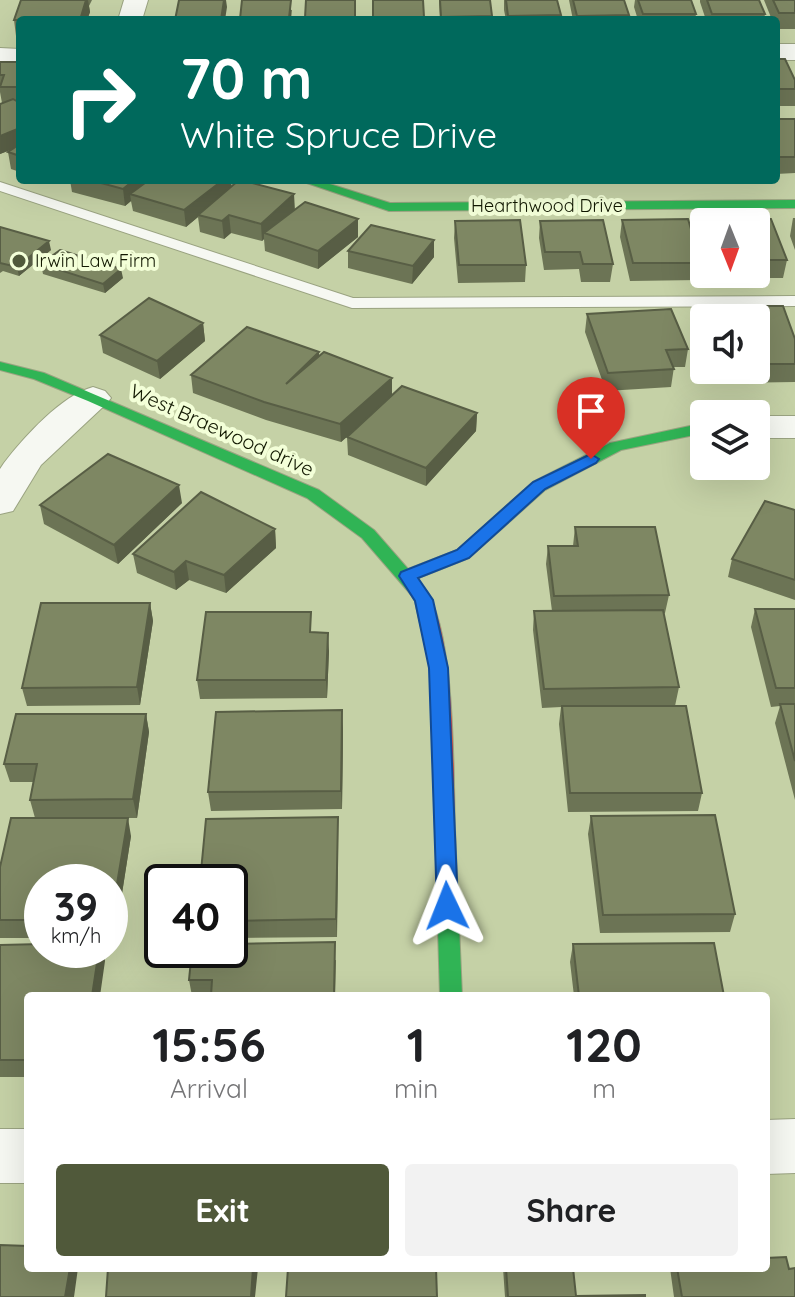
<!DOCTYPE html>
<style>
:root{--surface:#fff;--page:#f2f2f2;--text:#202124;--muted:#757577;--accent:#50593a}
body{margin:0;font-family:Quicksand,sans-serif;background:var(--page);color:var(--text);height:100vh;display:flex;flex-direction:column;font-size:30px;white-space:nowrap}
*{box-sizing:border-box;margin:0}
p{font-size:26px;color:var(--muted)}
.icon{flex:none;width:44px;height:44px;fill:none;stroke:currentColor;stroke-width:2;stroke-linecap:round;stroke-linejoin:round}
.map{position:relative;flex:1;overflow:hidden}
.panel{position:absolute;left:24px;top:992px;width:746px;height:280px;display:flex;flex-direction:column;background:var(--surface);border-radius:8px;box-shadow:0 8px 32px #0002}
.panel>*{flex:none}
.hud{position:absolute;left:16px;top:16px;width:764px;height:168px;border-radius:8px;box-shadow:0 8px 32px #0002;background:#00695c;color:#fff;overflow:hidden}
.needle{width:52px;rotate:179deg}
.fabs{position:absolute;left:690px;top:208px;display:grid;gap:16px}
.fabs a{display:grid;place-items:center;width:80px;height:80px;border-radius:8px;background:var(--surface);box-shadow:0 8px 32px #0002;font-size:40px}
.speed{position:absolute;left:24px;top:864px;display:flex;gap:16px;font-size:40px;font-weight:700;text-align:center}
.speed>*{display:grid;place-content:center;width:104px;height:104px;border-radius:50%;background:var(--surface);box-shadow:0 8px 32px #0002;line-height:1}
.speed small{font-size:20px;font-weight:400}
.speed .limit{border:4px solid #111;border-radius:12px;background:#fff;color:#111}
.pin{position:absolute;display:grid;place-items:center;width:68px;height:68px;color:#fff;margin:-82px -34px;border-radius:50% 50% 50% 0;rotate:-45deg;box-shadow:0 0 8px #0007}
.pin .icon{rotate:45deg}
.me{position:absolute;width:88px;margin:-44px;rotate:358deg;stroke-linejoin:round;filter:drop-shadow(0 0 6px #0008)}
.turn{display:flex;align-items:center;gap:28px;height:168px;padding:0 32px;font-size:36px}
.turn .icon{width:104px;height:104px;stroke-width:2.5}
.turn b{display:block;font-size:56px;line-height:68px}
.eta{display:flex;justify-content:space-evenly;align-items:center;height:136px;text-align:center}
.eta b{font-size:48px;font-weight:700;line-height:56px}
.primary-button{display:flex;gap:16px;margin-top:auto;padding:16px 32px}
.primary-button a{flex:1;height:92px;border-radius:8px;background:var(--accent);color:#fff;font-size:32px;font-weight:700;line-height:92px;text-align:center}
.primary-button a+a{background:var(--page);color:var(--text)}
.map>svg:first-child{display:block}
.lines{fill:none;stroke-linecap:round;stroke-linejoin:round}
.lane-casing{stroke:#9aa381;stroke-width:2}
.street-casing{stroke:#9aa381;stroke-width:2}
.fast-casing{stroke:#9aa381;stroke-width:2}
.jam-casing{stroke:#9aa381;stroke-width:2}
.lane{fill:#f6f8f2;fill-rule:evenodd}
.street{fill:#f6f8f2;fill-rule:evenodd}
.fast{fill:#30b455;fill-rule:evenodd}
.jam{fill:#e5322d;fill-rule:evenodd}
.wall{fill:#6c7455}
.shaded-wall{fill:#585e45}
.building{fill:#7e8763;stroke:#585e45;stroke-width:2}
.route{fill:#1a73e8;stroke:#114b97;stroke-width:2}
.poi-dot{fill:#50593a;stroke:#f3ffd8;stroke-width:3}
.labels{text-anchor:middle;stroke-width:8;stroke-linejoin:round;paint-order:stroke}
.far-street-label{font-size:18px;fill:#111800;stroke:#f3ffd8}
.far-poi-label{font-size:18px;fill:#111800;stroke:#f3ffd8;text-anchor:start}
.street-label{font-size:20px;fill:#111800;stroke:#f3ffd8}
</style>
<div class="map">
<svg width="795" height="1297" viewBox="0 0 795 1297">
<rect width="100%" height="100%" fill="#c5d1a6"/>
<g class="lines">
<defs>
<path id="lane" d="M0 182 353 298 795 296V306L352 308 0 191Z"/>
<path id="street" d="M124 0H148L142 20H118Z
M776 44H795V60H776Z
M0 48 20 49V65L0 64Z
M93 387 105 391 111 398 105 405 41 465 13 511 0 514V469L4 463C24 437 62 395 93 387Z
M756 416H795V438H756Z
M795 1119V1173L766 1174V1120Z
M0 1129H28V1183H0Z"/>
<path id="fast" d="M298 180H317L390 203 795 200V208L389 211Z
M0 362 44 373 319 490 374 530 408 569 457 550 533 482 610 443 704 423V433L621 450 545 490 469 558 416 579 428 593 419 599 413 597 362 538 307 498 88 401 34 379 0 370Z
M445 822 452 824 455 830 462 996H440L435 830 438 824Z"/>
<path id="jam" d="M419 587 425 589C456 632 453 774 455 830L452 836 445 838 438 836 435 830 430 668 415 601 410 593Z"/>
</defs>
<use href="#lane" class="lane-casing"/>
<use href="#street" class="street-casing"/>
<use href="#fast" class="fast-casing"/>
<use href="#jam" class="jam-casing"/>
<use href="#lane" class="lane"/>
<use href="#street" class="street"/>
<use href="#fast" class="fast"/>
<use href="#jam" class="jam"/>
</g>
<path class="wall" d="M21 0H92L89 6 90 12 87 20H20V36H16L14 20Z
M242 0 292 10 291 20H240Z
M306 0H355V20H305Z
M373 0H423L424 20H373Z
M439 0H490L492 20H440Z
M504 0H557L561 15 560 20H506L504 10Z
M569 0H624L629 15V20H573Z
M635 0H691L696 14 695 20H638L634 7Z
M700 0H759L765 14 764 20H706L700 2Z
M764 0H795V29H776V20H772Z
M776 59 795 80V106H776Z
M0 62H20V156L13 149 0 154V104L2 103 0 92Z
M776 119H795V173L776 174Z
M8 152 20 156V172L11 169Z
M70 180H231V187L295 210 358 219V237L318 269 265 251 264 239 262 241 231 233 224 239 200 232 198 217 186 227 133 211 131 201 125 206 72 192Z
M793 218H795V250L790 236Z
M771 219 787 260 783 278H755L754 274H756V222H708L709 220Z
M622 220 701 263 698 280 630 281 620 237Z
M455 221 526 265 525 282 458 283 454 238Z
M540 221 613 264 610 282H581L579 269 544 270 539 238Z
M0 227 51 250 19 276 3 271 0 273Z
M348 251 434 257 412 284 348 268Z
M41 264 123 278 105 293 43 274Z
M700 306H783L795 339V382L713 383 710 370H756V318H704V350L697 324Z
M587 314 688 349 685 367H674L671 387 606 391 585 332Z
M203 323 205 341 160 379 103 353 100 335Z
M319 352V356L392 378V395L477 413 476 431 426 486 348 455 347 437 348 436 341 442 266 420 193 393 191 375Z
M182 503 118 564 44 524 40 505Z
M795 510V600L728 577 732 559Z
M575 527 669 595 665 613 664 614 679 687 675 706 702 793 698 811 568 812 559 724 561 707 542 708 533 630 534 611H552L546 564 548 546H573Z
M275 529 276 548 226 593 189 580 176 590 137 573 133 554Z
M150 603 153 621 140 705 27 706 22 688Z
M755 609H795V800L775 723 780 706 771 707 751 627Z
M312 632 329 651 327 698 200 699 197 680Z
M146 714 149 732 137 818H43L131 836 115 938H110V882H42V938H0V867L35 818 30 800 33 782H10L4 764Z
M343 729 342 809 211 811 208 792Z
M591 816 735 914 730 932 600 933 588 834Z
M338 817 337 937 230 938V882Z
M573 944 724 996H574L570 962Z
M0 945 42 950H102L105 961 28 996V1077H0Z
M336 960 335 996H192L189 980Z
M503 1268H573L576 1296 645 1297H505Z
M670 1268 789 1269 795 1297H674Z"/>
<path class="shaded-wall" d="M86 0H88L90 12 87 20H80Z
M224 0H226L227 7 225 20H221Z
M291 0V20H289Z
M20 128V146L0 154V136Z
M134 180H157L130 194 131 201 125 206 123 189Z
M223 180H231L232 191 198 215V217L186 227 184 210Z
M294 194 295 211 264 233V239L262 241 261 224Z
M229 215 231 233 224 239 222 221Z
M358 219V237L318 269V251Z
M434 240V257L412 284 413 266Z
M49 241 51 250 19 276 17 267Z
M121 269 123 278 105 293 103 284Z
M203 323 205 341 160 379 157 361Z
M319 352V370L286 384Z
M392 378V397L341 442 340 424Z
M477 413 476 431 426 486V468Z
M179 485 182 503 118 564 114 545Z
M275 529 276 548 226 593 224 575Z
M186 561 189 580 176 590 174 572Z
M150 603 153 621 140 705 137 687Z
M328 633 329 651 327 698 326 680Z
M342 710 343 729 342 809 341 791Z
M146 714 149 732 137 818 133 799Z
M338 817V835L337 937 336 919Z
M128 818 131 836 115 938 111 920Z
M99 950H102L105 961 100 996H92Z
M70 1268H78L74 1297H65Z
M253 1268H258L255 1297H251Z"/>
<path class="building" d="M21 0H86L80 20H14Z
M179 0H224L221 20H175Z
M242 0H291L289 18 240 19Z
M306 0H355V17L305 18Z
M373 0H423L424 17 373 18Z
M440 0H490L492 16 441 17Z
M506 0H557L561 15 508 16Z
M573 0H624L629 15 577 16Z
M638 0H691L696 14H643Z
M707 0H759L765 14H712Z
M773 0H795V13H779Z
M776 59H785L795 80V89H776Z
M0 62H20V87H0L4 75H0Z
M13 99 20 103V128L0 136V104Z
M776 119H795V157H776Z
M20 144V156L8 152Z
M90 180H134L123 189Z
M149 180H223L184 210 130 194Z
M239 180H241L294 194 261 224 229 215 222 221 198 215Z
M305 202 358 219 318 251 264 233Z
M688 219 701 263H633L622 220Z
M771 219 787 260H759L756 254V222H709V220Z
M520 220 526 265H459L455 221Z
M603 220 613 264H583L580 252H545L540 221Z
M371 225 434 240 413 266 348 251Z
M0 227 49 241 17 267 0 263Z
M60 250 121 269 103 284 41 264Z
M149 298 203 323 157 361 100 335Z
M700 306H783L795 339V364H756V318H704V320Z
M671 309 688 349 666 350 674 369 608 373 587 314Z
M247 327 319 352 286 384 324 352 392 378 340 424 264 402 191 375Z
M402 386 477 413 426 468 347 437Z
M108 454 179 485 114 545 40 505Z
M201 492 275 529 224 575 186 561 174 572 133 554Z
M765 501 795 510V580L732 559Z
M575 527H655L669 595 554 596 548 546H578Z
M41 603H150L137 687 22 688Z
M755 609H795V688H776Z
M663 610 679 687 544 689 534 611Z
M206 612H311L310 632 328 633 326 680H197Z
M780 704H795V761Z
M562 706H686L702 793H570Z
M342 710 341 791 208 792 216 712Z
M16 714H146L133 799 30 800 37 764H4Z
M715 815 735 914 603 915 591 816Z
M338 817 336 919 230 921V882H200L206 819Z
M11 818H128L111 920 110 882H42V920H0V867Z
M335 942 334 996H211L212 980H189L192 950H230V944Z
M714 943 724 996H579L573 944Z
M42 944V950H99L92 996H28V1060H0V945Z
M0 1245 28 1246V1268H70L65 1297H0Z
M786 1257 789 1269 795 1268V1297H682L677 1268H766V1258Z
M108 1268H253L251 1297H106Z
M288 1268H436L437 1297H286Z
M506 1268H573L576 1296 645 1295V1297H508Z"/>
<path class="route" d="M591 454 599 459 596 463 545 489 469 558 418 578 433 600 448 668 458 906 455 913 447 915 440 913 437 906 429 668 415 601 399 576 401 572 457 550 533 482Z"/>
<circle class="poi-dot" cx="19" cy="261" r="8"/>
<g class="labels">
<g class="far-street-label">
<text x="547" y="212">Hearthwood Drive</text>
</g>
<g class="far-poi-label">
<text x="35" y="267">Irwin Law Firm</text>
</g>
<g class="street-label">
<text transform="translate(222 430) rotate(24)" y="7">West Braewood drive</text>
</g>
</g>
</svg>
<div class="fabs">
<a><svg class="needle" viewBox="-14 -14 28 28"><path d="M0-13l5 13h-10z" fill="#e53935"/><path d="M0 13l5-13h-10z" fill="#757577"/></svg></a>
<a><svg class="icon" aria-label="sound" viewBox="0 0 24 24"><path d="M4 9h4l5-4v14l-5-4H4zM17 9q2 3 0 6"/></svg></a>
<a><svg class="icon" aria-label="layers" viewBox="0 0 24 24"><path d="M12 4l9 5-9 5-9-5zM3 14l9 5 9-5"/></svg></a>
</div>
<div class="speed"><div>39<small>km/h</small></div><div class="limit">40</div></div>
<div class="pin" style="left:591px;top:459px;background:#d93025"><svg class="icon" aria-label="arrive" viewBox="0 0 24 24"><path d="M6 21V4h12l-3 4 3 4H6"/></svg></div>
<svg class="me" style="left:447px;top:906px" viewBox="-20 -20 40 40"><path d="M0-17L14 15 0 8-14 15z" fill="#1a73e8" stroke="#fff" stroke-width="4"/></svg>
<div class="hud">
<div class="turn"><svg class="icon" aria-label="right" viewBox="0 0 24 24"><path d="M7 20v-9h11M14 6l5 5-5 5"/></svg><div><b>70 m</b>White Spruce Drive</div></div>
</div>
<section class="panel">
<div class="eta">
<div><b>15:56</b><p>Arrival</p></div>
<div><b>1</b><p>min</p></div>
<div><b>120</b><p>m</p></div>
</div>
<div class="primary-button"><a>Exit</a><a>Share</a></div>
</section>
</div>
